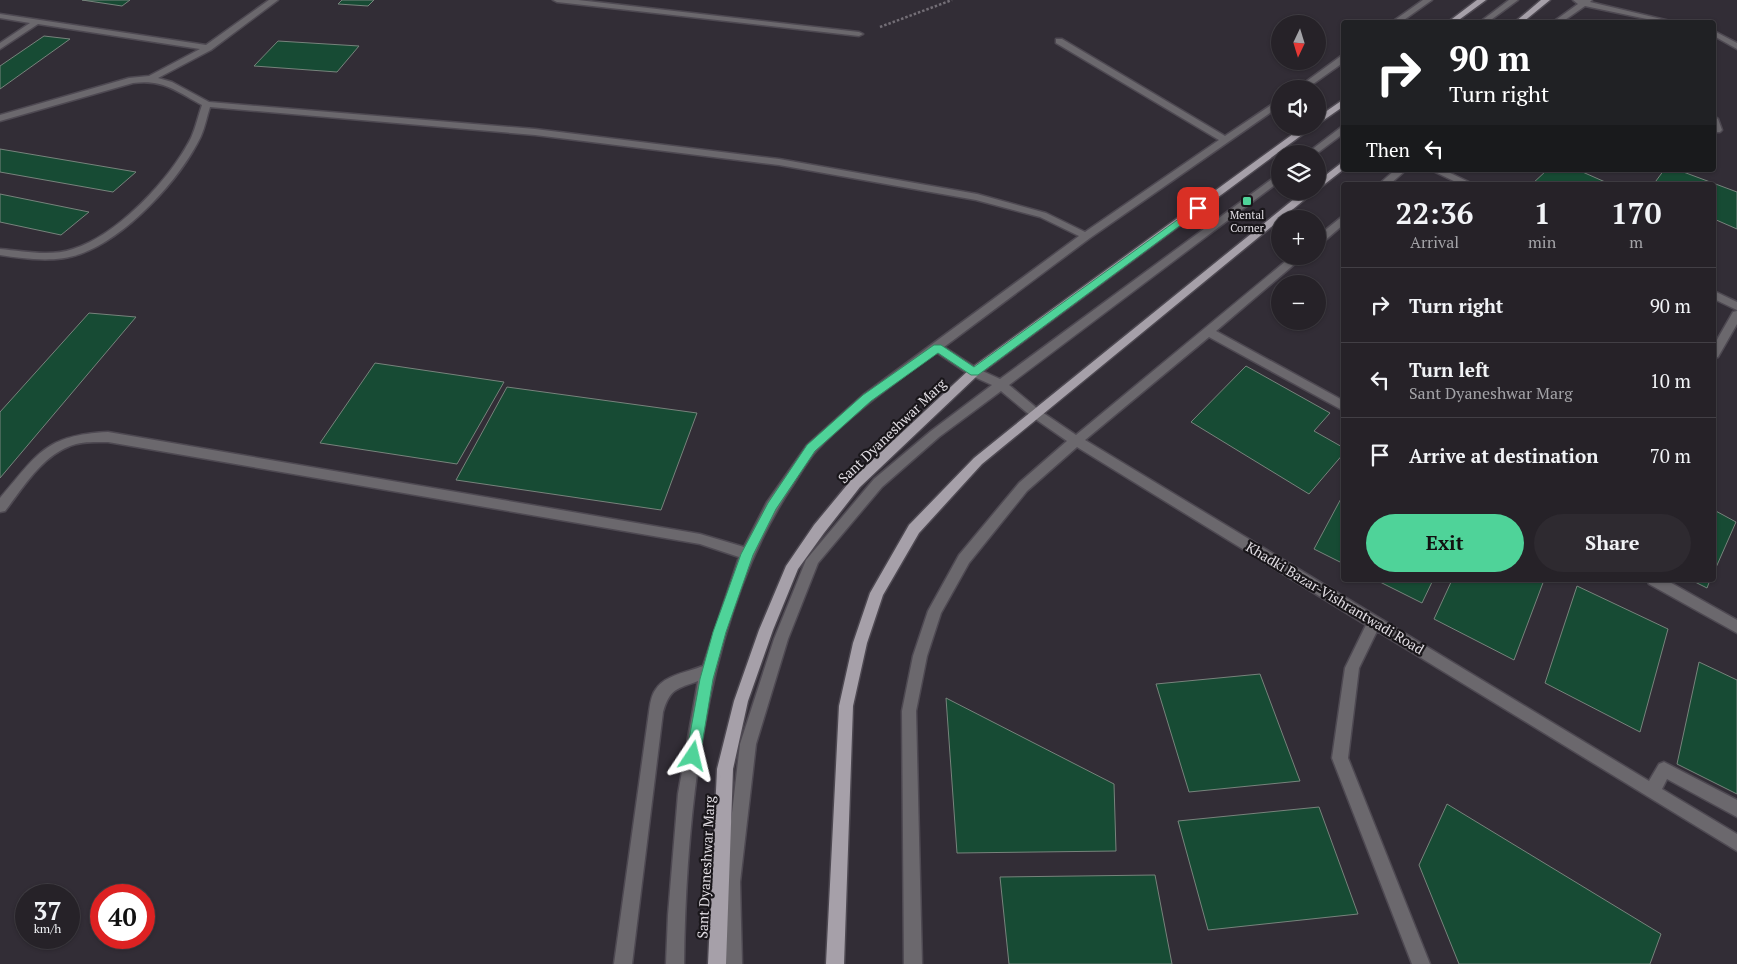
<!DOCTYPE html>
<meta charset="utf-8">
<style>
:root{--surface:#262228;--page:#2e2a30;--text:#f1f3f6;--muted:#a4a4a8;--line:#423f45;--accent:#4fd399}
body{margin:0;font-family:"PT Serif",serif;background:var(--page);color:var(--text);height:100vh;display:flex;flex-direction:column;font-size:19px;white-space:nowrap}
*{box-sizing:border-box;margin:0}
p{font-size:16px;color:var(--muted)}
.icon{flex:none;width:28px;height:28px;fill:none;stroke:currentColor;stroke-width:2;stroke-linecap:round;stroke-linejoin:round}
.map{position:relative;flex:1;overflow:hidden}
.panel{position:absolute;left:1341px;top:182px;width:375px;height:400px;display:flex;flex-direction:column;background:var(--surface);border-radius:5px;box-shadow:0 1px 4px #0004,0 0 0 1px var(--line)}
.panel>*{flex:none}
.hud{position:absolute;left:1341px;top:20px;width:375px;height:152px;border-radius:5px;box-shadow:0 1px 4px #0004,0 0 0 1px var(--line);background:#202124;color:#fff;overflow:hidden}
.needle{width:32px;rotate:184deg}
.buttons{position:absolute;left:1271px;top:15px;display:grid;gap:10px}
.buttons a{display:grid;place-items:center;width:55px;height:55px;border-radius:50%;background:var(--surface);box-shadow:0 1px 4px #0004,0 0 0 1px var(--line);font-size:25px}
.speed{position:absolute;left:15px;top:884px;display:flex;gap:10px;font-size:25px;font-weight:700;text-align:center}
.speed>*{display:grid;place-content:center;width:65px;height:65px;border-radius:50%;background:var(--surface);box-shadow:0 1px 4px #0004,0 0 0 1px var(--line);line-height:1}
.speed small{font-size:12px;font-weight:400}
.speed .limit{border:8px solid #d22;background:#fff;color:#111}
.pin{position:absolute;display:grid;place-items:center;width:42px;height:42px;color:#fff;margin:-21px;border-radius:10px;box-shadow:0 2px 8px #0006}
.me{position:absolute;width:55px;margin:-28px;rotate:10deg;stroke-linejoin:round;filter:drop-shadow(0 0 4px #0008)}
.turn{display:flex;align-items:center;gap:18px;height:105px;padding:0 25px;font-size:22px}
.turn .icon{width:65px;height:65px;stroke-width:2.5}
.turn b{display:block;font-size:35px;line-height:42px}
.then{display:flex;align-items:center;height:48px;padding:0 25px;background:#0003;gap:10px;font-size:19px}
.eta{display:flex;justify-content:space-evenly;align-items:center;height:85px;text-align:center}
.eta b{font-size:30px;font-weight:600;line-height:35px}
.button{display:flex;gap:10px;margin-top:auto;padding:10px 25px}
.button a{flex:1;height:58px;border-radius:30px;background:var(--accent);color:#111;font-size:20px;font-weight:600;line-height:58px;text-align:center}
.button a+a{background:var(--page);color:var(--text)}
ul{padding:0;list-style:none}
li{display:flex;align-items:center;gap:15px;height:75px;padding:0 25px;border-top:1px solid var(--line)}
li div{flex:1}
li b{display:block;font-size:19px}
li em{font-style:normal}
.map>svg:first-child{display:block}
.building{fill:#174b34;stroke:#77837c}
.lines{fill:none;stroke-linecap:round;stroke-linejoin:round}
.minor-casing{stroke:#4e4952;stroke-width:3}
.major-casing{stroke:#4e4952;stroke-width:3}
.path{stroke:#736e76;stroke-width:2.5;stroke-dasharray:2.5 2;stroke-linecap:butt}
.minor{fill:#6b686d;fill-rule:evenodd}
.major{fill:#a6a0a9;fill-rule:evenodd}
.route{fill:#4fd399;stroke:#338963}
.poi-dot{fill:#4fd399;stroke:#19161a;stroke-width:2}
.labels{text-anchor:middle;stroke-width:4.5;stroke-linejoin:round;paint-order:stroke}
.far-poi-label{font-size:11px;fill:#e2dee4;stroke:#19161a}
.street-label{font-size:14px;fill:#e2dee4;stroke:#19161a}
</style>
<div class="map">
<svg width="1737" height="964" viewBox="0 0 1737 964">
<rect width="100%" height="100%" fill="#322d36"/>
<path class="building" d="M82 0H130L122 6Z
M342 0H374L368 6 338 4Z
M44 36 70 39 0 89V66Z
M278 41 359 46 337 72 254 66Z
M0 149 136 172 113 192 0 172Z
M1547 170H1578L1612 185H1531Z
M1664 170H1678L1737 192V229L1714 219V185H1653Z
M0 194 89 212 61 235 0 222Z
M89 313 136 317 0 478V412Z
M375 363 504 382 457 464 320 443Z
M1246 366 1330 413 1314 431 1344 448V453L1309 494 1191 422Z
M507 387 697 413 661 510 456 480Z
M1344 493V564L1314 549Z
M1714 510 1736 522 1714 572Z
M1376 580H1433L1422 603Z
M1452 580H1544L1514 660 1434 619Z
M1691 580H1710L1707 588Z
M1577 586 1668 629 1640 732 1545 683Z
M1699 662 1737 680V794L1677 764Z
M1260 674 1300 781 1189 792 1156 684Z
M946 698 1114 784 1116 851 957 853Z
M1447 804 1661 934 1650 964H1459L1419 865Z
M1319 807 1358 914 1208 930 1178 821Z
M1155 875 1172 964H1009L1000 877Z"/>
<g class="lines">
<defs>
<path id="minor" d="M269 0H278L211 50 158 78 172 82 209 102 535 129 779 159 977 194 1046 213 1085 232 1219 140 1056 43V39H1062L1225 136 1280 99V106L1090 238 944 347 978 369 1000 379 1280 173V181L1009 385 1039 410 1076 435 1292 256H1304L1216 331 1344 401V411L1209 337 1085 440 1649 781 1659 764 1664 762 1737 800V817L1667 779 1662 789 1737 834V851L1377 631 1359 668 1348 758 1430 964H1412L1332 758 1345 668 1366 625 1077 447 1027 491 969 563 941 613 927 656 916 711 922 964H904L902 711 913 656 928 611 959 555 1019 483 1067 441 1031 416 1001 391 939 437 882 487 818 563 788 639 756 744 740 882 742 964H724V882L740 744 774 639 806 560 874 479 931 431 992 385 970 375 936 352C895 383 852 413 817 450 807 461 799 476 791 488 705 618 686 811 684 964H666L668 915 678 794 698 681C677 689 670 688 663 712L632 964H614L649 712C650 705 651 695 656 689 665 675 688 672 703 666L739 557 700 544 108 442C96 442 81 441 70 446 41 457 23 488 5 511L0 512V498C38 454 45 435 108 432L700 534 744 547 767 502 807 445 863 395 1079 236 1040 217 976 200 779 165 535 135 210 107C207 116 205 127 201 136 180 180 126 238 80 254 55 263 26 259 0 255V249C23 251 50 257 73 249 118 235 170 179 191 138 196 127 198 116 202 105 176 91 163 79 133 83L0 121V115L129 78 149 76 200 49 38 24 0 49V43L30 23 0 18V14L206 45Z
M553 0H578L859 32 863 34 859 36 557 2Z
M1423 0H1432L1401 22H1392Z
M1509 0H1518L1488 22H1480Z
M1573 0H1592L1590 2 1674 22H1661L1585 6 1562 22H1553L1578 4Z
M1714 31 1737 43V49L1714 36Z
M1341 56H1344V62L1306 89H1296Z
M1714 116 1718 119 1722 130 1720 132H1714Z
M1344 125V133L1316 154H1306Z
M1395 170H1406L1389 185H1378Z
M1431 170H1444L1475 185H1462Z
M1344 215V224L1322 243 1318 244V236Z
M1714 291 1737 302V310L1714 299Z
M1737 311V324L1718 357 1714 358V345L1733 312Z
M1647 580H1666L1737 620V633L1649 584Z"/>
<path id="major" d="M1477 0H1486L1456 22H1448Z
M1541 0H1550L1523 22H1515Z
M1344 99V106L1318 124V117Z
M1304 126H1314L978 375 860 487 824 533 798 569 773 630 748 701 733 769 726 964H708L717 769 734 701 759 630 786 566 814 525 852 479 970 369Z
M1344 161V169L1321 187 1318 188V181Z
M1304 191H1315L982 464 919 533 883 595 867 643 853 706 844 964H826L839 706 853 643 870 593 909 525 974 458Z"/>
</defs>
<use href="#minor" class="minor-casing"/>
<use href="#major" class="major-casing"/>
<path class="path" d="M880 27 952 0"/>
<use href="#minor" class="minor"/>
<use href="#major" class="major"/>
</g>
<path class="route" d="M1198 205 1201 206V210L978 375H971L938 353 871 401 815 451 776 509 753 555 726 632 713 679 700 756 698 760 693 762 688 760 686 756 700 679 713 632 741 554 768 503 807 445 863 395 934 345H941L974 367Z"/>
<rect class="poi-dot" x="1242" y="196" width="10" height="10" rx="2.5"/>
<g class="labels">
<g class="far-poi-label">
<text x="1247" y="219">Mental<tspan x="1247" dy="13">Corner</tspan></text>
</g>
<g class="street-label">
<text transform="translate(892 431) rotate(-44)" y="5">Sant Dyaneshwar Marg</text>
<text transform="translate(1335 598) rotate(31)" y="5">Khadki Bazar-Vishrantwadi Road</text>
<text transform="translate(706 867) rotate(-87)" y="5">Sant Dyaneshwar Marg</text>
</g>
</g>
</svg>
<div class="buttons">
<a><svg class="needle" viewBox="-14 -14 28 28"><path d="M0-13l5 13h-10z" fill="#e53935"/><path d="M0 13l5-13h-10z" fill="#a4a4a8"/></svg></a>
<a><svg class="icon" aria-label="sound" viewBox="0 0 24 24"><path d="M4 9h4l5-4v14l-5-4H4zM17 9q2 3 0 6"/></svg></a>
<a><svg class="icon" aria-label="layers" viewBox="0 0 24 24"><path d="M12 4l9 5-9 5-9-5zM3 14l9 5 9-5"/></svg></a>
<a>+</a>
<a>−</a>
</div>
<div class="speed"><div>37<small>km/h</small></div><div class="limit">40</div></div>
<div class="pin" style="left:1198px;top:208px;background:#d93025"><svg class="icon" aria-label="arrive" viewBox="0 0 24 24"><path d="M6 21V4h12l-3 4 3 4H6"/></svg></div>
<svg class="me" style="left:693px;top:756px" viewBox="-20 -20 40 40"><path d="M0-17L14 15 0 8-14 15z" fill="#4fd399" stroke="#fff" stroke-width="4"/></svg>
<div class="hud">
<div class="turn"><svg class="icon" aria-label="right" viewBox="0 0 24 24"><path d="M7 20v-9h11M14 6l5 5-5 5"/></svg><div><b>90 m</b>Turn right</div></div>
<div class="then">Then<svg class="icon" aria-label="left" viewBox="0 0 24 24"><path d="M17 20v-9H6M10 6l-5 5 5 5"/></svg></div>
</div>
<section class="panel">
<div class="eta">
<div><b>22:36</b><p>Arrival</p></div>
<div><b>1</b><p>min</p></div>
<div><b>170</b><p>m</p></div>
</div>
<ul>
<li><svg class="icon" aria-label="right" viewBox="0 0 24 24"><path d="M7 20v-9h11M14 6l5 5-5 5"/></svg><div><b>Turn right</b></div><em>90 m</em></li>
<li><svg class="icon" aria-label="left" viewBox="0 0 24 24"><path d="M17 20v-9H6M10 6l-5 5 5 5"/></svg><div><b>Turn left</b><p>Sant Dyaneshwar Marg</p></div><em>10 m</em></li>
<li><svg class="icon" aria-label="arrive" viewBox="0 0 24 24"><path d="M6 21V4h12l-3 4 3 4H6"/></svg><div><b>Arrive at destination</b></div><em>70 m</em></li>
</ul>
<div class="button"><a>Exit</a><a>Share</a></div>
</section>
</div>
